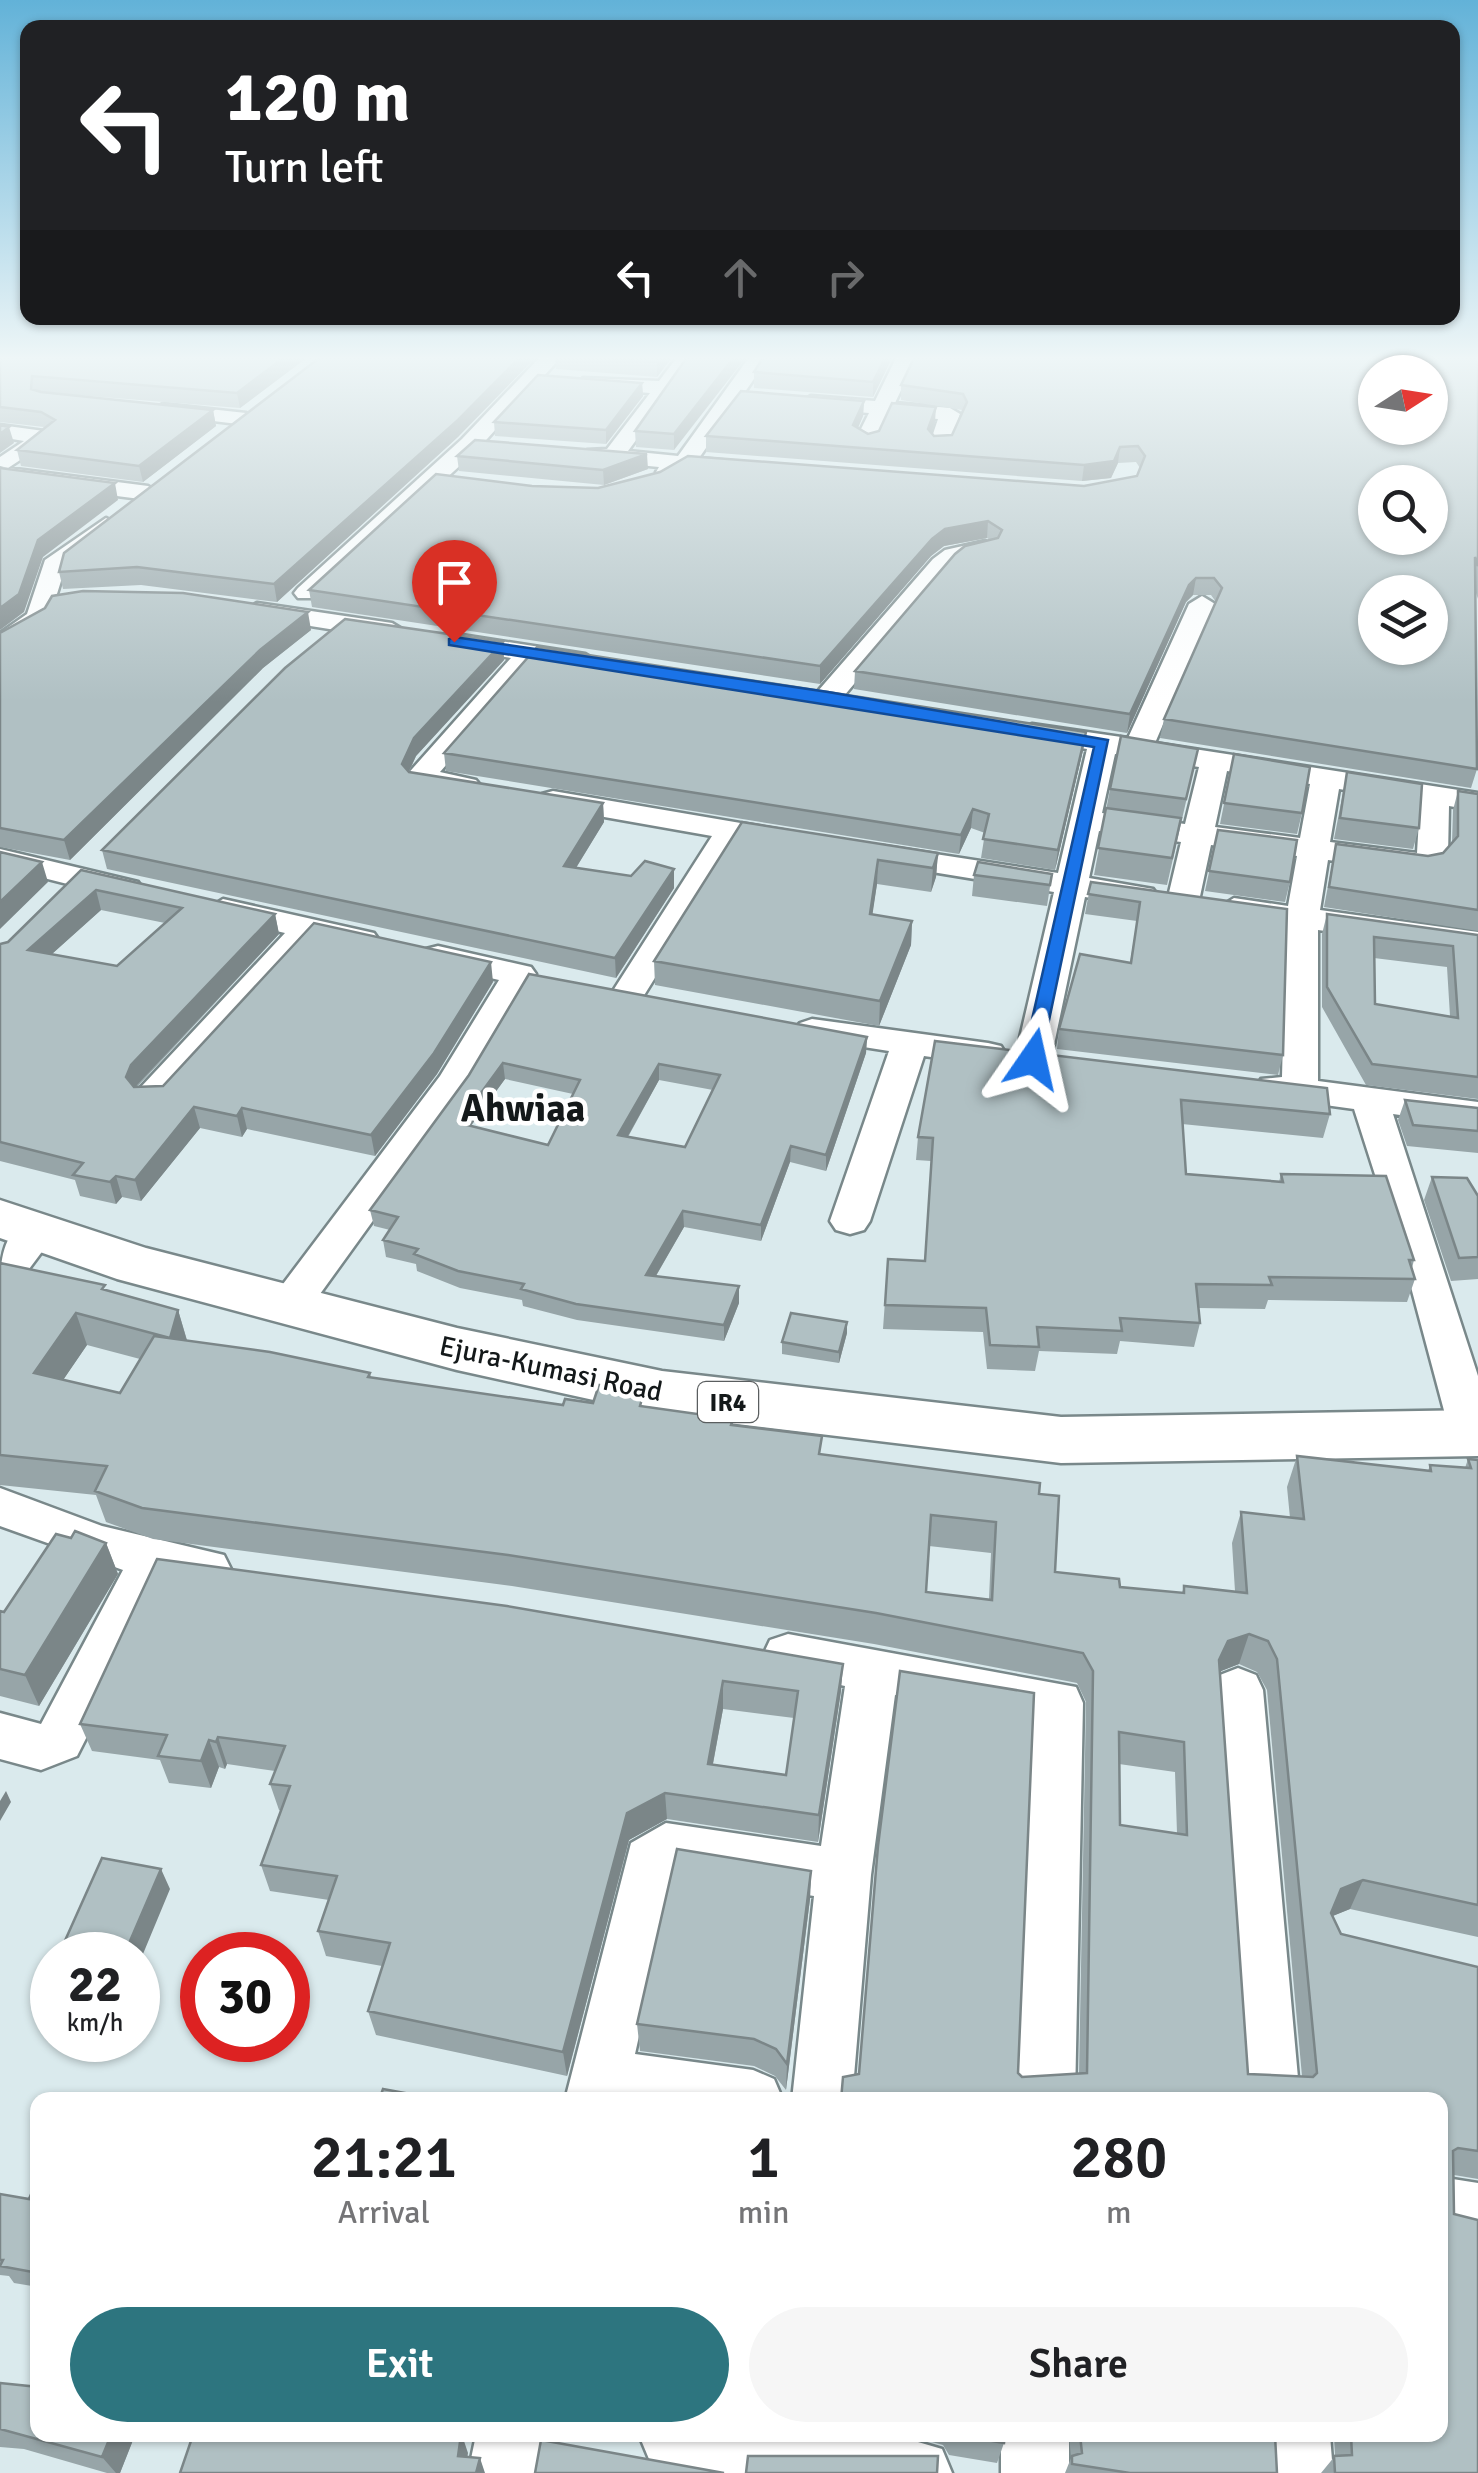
<!DOCTYPE html>
<style>
:root{--surface:#fff;--page:#f6f6f6;--text:#202124;--muted:#757577;--accent:#2d757f}
body{margin:0;font-family:Signika,sans-serif;background:var(--page);color:var(--text);height:100vh;display:flex;flex-direction:column;font-size:38px;white-space:nowrap}
*{box-sizing:border-box;margin:0}
p{font-size:32px;color:var(--muted)}
.icon{flex:none;width:55px;height:55px;fill:none;stroke:currentColor;stroke-width:2;stroke-linecap:round;stroke-linejoin:round}
.map{position:relative;flex:1;overflow:hidden}
.drawer{position:absolute;left:30px;top:2092px;width:1418px;height:350px;display:flex;flex-direction:column;background:var(--surface);border-radius:20px;box-shadow:0 2px 8px #0004}
.drawer>*{flex:none}
.guide{position:absolute;left:20px;top:20px;width:1440px;height:305px;border-radius:20px;box-shadow:0 2px 8px #0004;background:#202124;color:#fff;overflow:hidden}
.needle{width:65px;rotate:78deg}
.buttons{position:absolute;left:1358px;top:355px;display:grid;gap:20px}
.buttons a{display:grid;place-items:center;width:90px;height:90px;border-radius:50%;background:var(--surface);box-shadow:0 2px 8px #0004;font-size:50px}
.speed{position:absolute;left:30px;top:1932px;display:flex;gap:20px;font-size:50px;font-weight:700;text-align:center}
.speed>*{display:grid;place-content:center;width:130px;height:130px;border-radius:50%;background:var(--surface);box-shadow:0 2px 8px #0004;line-height:1}
.speed small{font-size:25px;font-weight:400}
.speed .limit{border:15px solid #d22;background:#fff;color:#111}
.pin{position:absolute;display:grid;place-items:center;width:85px;height:85px;color:#fff;margin:-102px -42px;border-radius:50% 50% 50% 0;rotate:-45deg;box-shadow:0 0 10px #0007}
.pin .icon{rotate:45deg}
.me{position:absolute;width:110px;margin:-55px;rotate:11deg;stroke-linejoin:round;filter:drop-shadow(0 0 8px #0008)}
.turn{display:flex;align-items:center;gap:35px;height:210px;padding:0 40px;font-size:45px}
.turn .icon{width:130px;height:130px;stroke-width:2.5}
.turn b{display:block;font-size:70px;line-height:85px}
.lanes{display:flex;align-items:center;height:95px;padding:0 40px;background:#0003;justify-content:center;gap:50px;direction:ltr}
.lanes .off{opacity:.35}
.eta{display:flex;justify-content:space-evenly;align-items:center;height:170px;text-align:center}
.eta b{font-size:60px;font-weight:600;line-height:70px}
.primary-button{display:flex;gap:20px;margin-top:auto;padding:20px 40px}
.primary-button a{flex:1;height:115px;border-radius:60px;background:var(--accent);color:#fff;font-size:40px;font-weight:600;line-height:115px;text-align:center}
.primary-button a+a{background:var(--page);color:var(--text)}
.map>svg:first-child{display:block}
.lines{fill:none;stroke-linecap:round;stroke-linejoin:round}
.minor-casing{stroke:#79888a;stroke-width:5}
.primary-casing{stroke:#79888a;stroke-width:5}
.minor{fill:#fff;fill-rule:evenodd}
.primary{fill:#fff;fill-rule:evenodd}
.wall{fill:#97a5a8;fill-rule:evenodd}
.shaded-wall{fill:#7b8688}
.building{fill:#b0c0c3;stroke:#7b8688;stroke-width:2.5;fill-rule:evenodd}
.route{fill:#1a73e8;stroke:#114b97;stroke-width:2.5}
.labels{text-anchor:middle;stroke-width:9;stroke-linejoin:round;paint-order:stroke}
.shield{fill:#fff;stroke:#5a5e5f;stroke-width:2.5}
.shield-label{font-size:25px;font-weight:bold;fill:#14191a}
.street-label{font-size:28px;fill:#14191a;stroke:#fff}
.district-label{font-size:38px;font-weight:bold;fill:#14191a;stroke:#fff}
</style>
<div class="map">
<svg width="1478" height="2473" viewBox="0 0 1478 2473">
<rect width="100%" height="100%" fill="#daeaed"/>
<g class="lines">
<defs>
<path id="minor" d="M541 356H562L478 449 316 598H298L294 593 298 588 462 439Z
M678 356H698L628 451 678 456 750 356H770L699 458 739 462V472L688 470 667 479 656 472 659 467 587 460V450L607 449 650 393 590 388 580 382 583 378 659 381Z
M897 356H917L895 403 950 408 960 414 949 448H933L930 443 938 419 889 415 880 434 872 435 861 429 869 413 811 408 801 402 811 396 875 401Z
M163 404 246 413 257 419 246 425 156 414 153 410Z
M0 425 44 431 55 437 8 468 0 466V457L24 441 0 437Z
M0 467 148 486 159 493 148 500 0 481Z
M106 518 118 525 65 568 48 623 0 653V633L27 614 45 560Z
M985 541 997 548 993 553 962 560 951 569 838 703H818L814 697 818 691 933 559 945 550Z
M1202 596 1215 604 1155 743 1478 793V811L1449 806 1448 856 1434 870 1423 872 1328 860 1320 910 1478 932V952L1318 930V1081L1478 1102V1126L1393 1114 1478 1376V1448L1456 1445 1450 1433 1411 1287 1354 1109 1274 1098 1261 1095 1256 1087 1261 1079 1282 1077 1286 925 1223 915 1218 908 1234 898 1288 906 1297 856 1211 845 1199 901 1183 911 1167 901 1181 842 1099 831 1089 878 1153 889 1158 896 1142 906 1085 897 1051 1059 1046 1067H1020L1015 1059 1054 892 883 864 867 855 883 846 1058 873 1087 749 1032 740 1018 732 1032 724 1128 738 1189 604ZM1115 754 1199 767 1185 824 1102 813ZM1227 771 1310 784 1300 838 1215 827ZM1339 789 1420 802 1417 853 1330 842Z
M257 603 392 623 405 631 392 639 248 616 244 611Z
M449 633 585 654 598 662 585 670 536 662 440 772 476 780 481 786 466 795 410 783 405 777 511 658 440 647 436 641Z
M553 791 787 831 802 840 787 849 740 841 643 997 638 1004H614L609 997 712 836 542 806 538 800 542 794Z
M0 849 138 882 143 889 127 899 0 867Z
M223 899 374 933 379 940 374 947 362 950 315 939 166 1104H140L135 1096 140 1088 285 933 212 916 207 909Z
M438 946 531 967 536 974 468 1089 307 1312 292 1317 277 1312 271 1302 277 1292 440 1076 499 980 426 963 421 956 426 949Z
M812 1019 988 1043 1001 1046 1006 1054 1001 1062 988 1065 924 1056 870 1221 864 1230 850 1234 836 1230 830 1221 889 1051 800 1037 794 1030 800 1023Z
M39 1215 53 1219 59 1229 14 1289 0 1293C0 1260 2 1226 39 1215Z
M0 1488 102 1526 224 1555 231 1569 224 1583 207 1588 166 1581 77 1756 41 1770 0 1759V1713L41 1724 123 1570 0 1526Z
M788 1634 1076 1687 1083 1703 1075 2100H1015L1032 1720 895 1695 871 1875 852 2100H792L814 1896 675 1874 635 2054 753 2070 774 2079 783 2100H565L631 1843 666 1823 821 1846 845 1686 770 1670 763 1655 770 1640Z
M1238 1668 1256 1675 1263 1690 1300 2100H1240L1213 1690 1220 1675Z
M1440 2177 1478 2183V2245L1440 2239Z
M476 2435H544L536 2473H468Z
M639 2435H894L942 2449 952 2473H699L649 2459Z
M1001 2435H1069V2473H1001Z
M1262 2435H1330L1333 2473H1265Z"/>
<path id="primary" d="M0 1200 146 1248 457 1328 662 1371 1061 1417 1478 1410V1456L1061 1463 662 1415 457 1370 117 1279 0 1238Z"/>
</defs>
<use href="#minor" class="minor-casing"/>
<use href="#primary" class="primary-casing"/>
<use href="#minor" class="minor"/>
<use href="#primary" class="primary"/>
</g>
<path class="wall" d="M0 356H309L240 408 39 392 213 410 216 426 143 482 21 466 17 450 44 427 0 422Z
M555 356H673L657 377 556 369Z
M688 356 674 450 636 447 635 431Z
M764 356H893L873 397 754 388V372Z
M1478 356V599L1475 590 1477 769 1471 788 1160 738 1164 719 1216 602 1211 595H1193L1186 602 1127 733 854 689 855 671 990 540 987 538 944 546 931 556 820 684 312 607 309 590 532 486 598 488 1084 486 1137 476 1140 468 1136 462 1118 463 1111 478 1082 481 706 452V436L864 401 863 416 858 428 868 434 935 422 931 432 934 436 952 435 962 410 901 400V385Z
M642 383 643 396 606 444 495 436 494 422Z
M459 436 277 602 141 585 63 589 59 572Z
M457 456 648 469 604 485 459 471Z
M311 630 263 668 70 860 0 847V633Z
M503 642 504 660 416 756 409 772 603 803 604 822 576 868 674 888 616 978 107 869 102 850Z
M1198 749 1167 885 1094 875 1110 789Z
M1083 750 1055 870 981 858 985 833 971 828 959 854 446 771 444 753Z
M1234 754 1302 813 1297 834 1220 824Z
M1347 772 1419 828 1413 849 1334 839Z
M1458 791 1478 794V931L1324 907 1336 844 1428 856 1443 853 1452 843 1453 810Z
M742 822 938 853 936 877 931 892 877 884 872 914 912 921 911 945 879 1026 655 985 654 961Z
M1218 830 1290 882 1285 902 1205 891Z
M81 870 275 914 279 934 137 1087 163 1086 493 982 437 1074 375 1156 247 1129 242 1137 200 1128 141 1201 122 1197 116 1204 80 1196 75 1180 0 1161V944L8 942ZM101 910 165 923 117 966 52 954Z
M1052 874 1047 906 972 896 974 875Z
M1091 882 1287 909 1283 1055 1278 1075 1057 1049 1059 1029 1130 963 1137 921 1085 914Z
M1327 914 1478 935V1099L1366 1085 1322 1007V934ZM1374 958 1447 967 1450 1016 1375 1004Z
M529 974 867 1037 866 1053 826 1171 790 1162 761 1241 684 1227 656 1276 739 1303 724 1341 577 1320 523 1306 522 1300 460 1288 417 1271 416 1264 386 1257 383 1240 390 1230 374 1226 370 1210 469 1075ZM505 1079 573 1094 548 1145 471 1126ZM659 1080 713 1090 685 1147 628 1137Z
M935 1041 1330 1114 1323 1138 1182 1124 1186 1174 1279 1182 1281 1174 1414 1260 1412 1268 1415 1279 1407 1302 1268 1300 1265 1309 1198 1308 1200 1323 1194 1347 1120 1341 1117 1354 1039 1351 1035 1371 987 1369 983 1332 883 1329 888 1259 925 1261 931 1161 916 1160 918 1137Z
M1405 1100 1478 1108V1153L1407 1146 1398 1120Z
M1432 1177 1478 1196V1279L1451 1281 1424 1200Z
M0 1263 178 1310 187 1340 370 1373 371 1377 563 1405 593 1403 645 1406 733 1419V1425L821 1454 1039 1494 1055 1572 1120 1587 1182 1593 1184 1586 1235 1591 1232 1543 1241 1512 1290 1518 1287 1487 1297 1456 1428 1471 1430 1465 1465 1468 1468 1459 1478 1460V1937L1350 1909 1332 1916 1341 1934 1478 1967V2179L1454 2175V2214L1478 2473H1321L1335 2456 1334 2435H1440V2100H841L1018 2073 1022 2077 1079 2074 1086 1702 1077 1683 874 1644 512 1586 153 1539 106 1522 96 1495 0 1485ZM87 1345 140 1359 120 1393 63 1380ZM929 1546 991 1553 989 1599 926 1592ZM1239 1664 1257 1672 1267 1690 1302 2076 1248 2074 1220 1671ZM1119 1764 1175 1772 1177 1833 1120 1825Z
M847 1322V1333L839 1363 782 1354V1342Z
M71 1538 106 1543 118 1574 39 1706 0 1696V1611L4 1612Z
M157 1559 841 1691 818 1842 667 1819 629 1840 567 2076 376 2035 368 2011 382 1966 326 1956 318 1931 329 1900 270 1891 261 1865 281 1811 279 1810 270 1784 275 1771 227 1764 225 1769 219 1767 211 1788 169 1783 160 1760 92 1751 80 1724ZM723 1709 794 1718 786 1775 713 1764Z
M811 1871 810 1899 786 2090 775 2076 754 2066 640 2051 637 2024Z
M38 2178V2287L14 2283 9 2276 0 2275V2194L29 2199Z
M0 2383 135 2435 120 2473H107L24 2449 0 2447Z
M907 2435H1005L1004 2443 997 2463 949 2455 943 2445Z
M1069 2435H1275L1277 2473H1065L1071 2458Z"/>
<path class="shaded-wall" d="M286 356H309L240 408 237 393Z
M521 356H537L459 436 277 602 274 584Z
M661 356H673L657 377V362Z
M735 356H747L674 450V434Z
M886 356H893L873 397V382Z
M642 383 643 396 606 444V430Z
M864 401 863 416 852 441 853 425Z
M936 407 935 422 927 445 928 429Z
M213 410 216 426 143 482 139 466Z
M9 427 14 443 0 453V434Z
M1120 447 1118 463 1111 478 1082 481 1084 465Z
M647 454 648 469 604 485 603 470Z
M115 483 118 500 43 557 24 612 0 630V608L38 540Z
M988 521 987 538 944 546 931 556 820 684V666L932 539 945 529Z
M1196 578 1193 595 1186 602 1127 733 1130 714 1189 585Z
M308 612 311 630 263 668 70 860 64 840 260 650Z
M503 642 504 660 416 756 404 782 402 764 414 738Z
M1086 732 1083 750 1055 870 1058 850Z
M603 803 604 822 566 884 564 866Z
M973 809 971 828 959 854 961 835Z
M938 853 936 877 931 892 933 868Z
M878 860 877 884 869 938 870 914Z
M42 862 48 882 0 929V902Z
M674 869V888L616 978 615 958Z
M96 890 101 910 34 970 28 950Z
M275 914 279 934 137 1085 132 1098 126 1077 131 1065Z
M912 921 911 945 879 1026 880 1001Z
M491 962 493 982 437 1074 375 1156 371 1135Z
M867 1037 866 1053 826 1171V1155Z
M503 1063 505 1079 461 1139 459 1123Z
M659 1064V1080L619 1152 618 1135Z
M194 1107 200 1128 141 1201 135 1180Z
M242 1108 247 1129 242 1137 237 1116Z
M791 1146 790 1162 761 1241V1225Z
M116 1176 122 1197 116 1204 110 1182Z
M683 1211 684 1227 647 1291 646 1275Z
M739 1286V1303L724 1341V1325Z
M178 1310 187 1341 170 1338Z
M76 1313 87 1345 46 1405 34 1373Z
M847 1322V1333L839 1363V1352Z
M106 1543 118 1574 39 1706 25 1675Z
M1249 1634 1239 1664 1219 1672V1660L1228 1641Z
M843 1664 841 1691 818 1842 819 1815Z
M723 1681V1709L708 1790V1764Z
M218 1737 227 1764 225 1769 216 1742Z
M209 1740 219 1767 211 1788 201 1761Z
M6 1791 11 1802 0 1821V1801Z
M665 1793 667 1819 629 1840 567 2076 563 2052 627 1813Z
M161 1869 170 1889 138 1966V1955H124Z
M811 1871 810 1899 786 2090 787 2064Z
M1363 1880 1350 1909 1328 1918 1341 1889Z
M111 2435H135L120 2473H116L102 2457Z
M462 2435 468 2453 465 2473 458 2456Z
M480 2458 485 2473H476Z"/>
<path class="building" d="M0 356H286L237 393 32 376 31 389 41 392 213 410 139 466 17 450 55 420 41 412 0 407Z
M322 356H521L458 420 274 584 137 567 59 572 64 553Z
M583 356H661L657 362Z
M688 356H735L674 434 635 431Z
M764 356H886L873 382 754 372Z
M915 356H1478V566L1475 557 1477 769 1164 719 1222 588 1214 578H1196L1189 585 1130 714 855 671 955 554 965 546 998 538 1002 530 988 521 945 529 932 539 820 666 309 590 436 474 532 486 598 488 660 472 688 456 1084 486 1137 476 1145 456 1138 446 1120 447 1114 461 1084 465 706 436 741 391 864 401 853 425 868 434 879 431 892 403 936 407 928 429 934 436 952 435 967 402 963 394 901 385ZM1375 372H1430V428H1375ZM1375 482H1430V538H1375ZM1375 592H1430V648H1375Z
M538 375 642 383 606 430 494 422Z
M0 425 9 427 0 434Z
M475 440 647 454 603 470 457 456Z
M0 468 115 483 38 540 19 594 0 608Z
M83 591 183 593 308 612 260 650 64 840 0 828V633L45 608 52 596Z
M345 619 503 642 414 738 402 764 409 772 603 803 564 866 631 876 645 861 674 869 615 958 102 850 285 668Z
M537 647 1086 732 1058 850 983 839 989 814 973 809 961 835 444 753Z
M1121 736 1198 749 1186 799 1110 789Z
M1234 754 1310 767 1302 813 1224 803Z
M1347 772 1422 784 1419 828 1340 818Z
M1458 791 1478 794V910L1329 887 1336 844 1428 856 1443 853 1458 836Z
M1106 808 1181 818 1172 858 1098 848Z
M742 822 938 853 933 868 878 860 870 914 912 921 880 1001 654 961Z
M1218 830 1297 840 1290 882 1209 871Z
M0 852 42 862 0 902Z
M978 862 1052 874 1050 885 974 875Z
M81 870 275 914 131 1065 126 1077 134 1087 163 1086 314 923 491 962 434 1053 371 1135 242 1108 237 1116 194 1107 135 1180 116 1176 110 1182 73 1175 83 1163 0 1142V944L8 942ZM96 890 182 908 117 966 28 950Z
M1091 882 1287 909 1283 1055 1059 1029 1080 954 1131 963 1140 902 1088 894Z
M1327 914 1478 935V1077L1372 1064 1327 987ZM1374 937 1453 946 1458 1018 1375 1004Z
M529 974 867 1037 826 1155 791 1146 761 1225 683 1211 646 1275 739 1286 724 1325 576 1304 521 1289 524 1284 458 1271 414 1254 418 1249 383 1240 398 1217 370 1210 469 1075ZM503 1063 580 1080 548 1145 459 1123ZM659 1064 720 1075 685 1147 618 1135Z
M935 1041 1327 1088 1330 1114 1181 1100 1186 1174 1283 1182 1281 1174 1386 1176 1414 1260H1409L1415 1279 1269 1277 1272 1285 1196 1284 1200 1323 1120 1318 1122 1331 1037 1327 1039 1347 990 1345 986 1308 885 1305 888 1259 925 1261 933 1138 918 1137Z
M1405 1100 1478 1108V1131L1413 1125Z
M1432 1177 1467 1178 1478 1196V1257L1459 1258Z
M0 1263 105 1285 102 1289 178 1310 170 1338 76 1313 34 1373 120 1393 154 1336 270 1352 370 1373 368 1377 563 1405 565 1399 593 1403 599 1385 644 1392 640 1406 733 1419 731 1425 822 1436 819 1454 1040 1483 1039 1494 1059 1496 1055 1572 1119 1579 1120 1587 1184 1593V1586L1247 1593 1241 1512 1304 1519 1297 1456 1431 1471 1430 1465 1471 1468 1468 1459 1478 1460V1905L1363 1880 1341 1889 1331 1913 1341 1934 1478 1967V2151L1458 2148 1453 2151 1454 2214 1478 2220V2473H1335L1334 2456 1352 2455 1351 2435H1440V2100H841L843 2077 859 2074 878 1846 900 1671 1034 1693 1018 2073 1022 2077 1087 2073 1093 1671 1083 1653 876 1613 508 1555 142 1508 95 1491 107 1466 0 1455ZM931 1515 996 1522 992 1600 926 1592ZM1249 1634 1268 1641 1277 1659 1317 2073 1313 2077 1248 2074 1219 1660 1228 1641ZM1119 1732 1184 1742 1187 1835 1120 1825Z
M791 1313 847 1322 839 1352 782 1342Z
M75 1531 106 1543 25 1675 0 1669V1611L4 1612 56 1534 71 1538Z
M157 1559 507 1606 843 1664 819 1815 665 1793 627 1813 563 2052 368 2011 390 1943 318 1931 337 1876 261 1865 290 1786 270 1784 285 1746 218 1737 216 1742 209 1740 201 1761 158 1756 167 1735 80 1724ZM723 1681 798 1691 786 1775 708 1764Z
M677 1849 811 1871 787 2064 776 2049 754 2039 637 2024Z
M102 1858 161 1869 124 1955 59 1954Z
M383 2089 443 2100H379Z
M38 2178V2273L0 2266 3 2260H0V2194L29 2199Z
M0 2383 38 2387V2435H111L102 2457 0 2429Z
M193 2435H461L458 2456 480 2458 476 2473H180Z
M958 2435H1005L1004 2443Z
M1080 2435H1275L1277 2473H1130L1072 2464V2456L1082 2453Z
M541 2440 724 2473H535Z
M748 2456H938L937 2473H746Z"/>
<linearGradient id="sky" x2="0" y2="1"><stop stop-color="#62b2d8"/><stop offset="0.51" stop-color="#eef6f7"/><stop offset="1" stop-color="#eef6f7" stop-opacity="0"/></linearGradient>
<rect width="1478" height="702" fill="url(#sky)"/>
<path class="route" d="M454 637 828 692 1108 740 1040 1063 1033 1065 1023 1059 1094 747 449 645V639Z"/>
<g class="labels">
<rect class="shield" x="698" y="1382" width="60" height="40" rx="8"/>
<g class="shield-label">
<text x="728" y="1411">IR4</text>
</g>
<g class="street-label">
<text transform="translate(551 1368) rotate(12)" y="10">Ejura-Kumasi Road</text>
</g>
<g class="district-label">
<text x="523" y="1121">Ahwiaa</text>
</g>
</g>
</svg>
<div class="buttons">
<a><svg class="needle" viewBox="-14 -14 28 28"><path d="M0-13l5 13h-10z" fill="#e53935"/><path d="M0 13l5-13h-10z" fill="#757577"/></svg></a>
<a><svg class="icon" aria-label="search" viewBox="0 0 24 24"><circle cx="10" cy="10" r="6"/><path d="M15 15l6 6"/></svg></a>
<a><svg class="icon" aria-label="layers" viewBox="0 0 24 24"><path d="M12 4l9 5-9 5-9-5zM3 14l9 5 9-5"/></svg></a>
</div>
<div class="speed"><div>22<small>km/h</small></div><div class="limit">30</div></div>
<div class="pin" style="left:454px;top:642px;background:#d93025"><svg class="icon" aria-label="arrive" viewBox="0 0 24 24"><path d="M6 21V4h12l-3 4 3 4H6"/></svg></div>
<svg class="me" style="left:1033px;top:1059px" viewBox="-20 -20 40 40"><path d="M0-17L14 15 0 8-14 15z" fill="#1a73e8" stroke="#fff" stroke-width="4"/></svg>
<div class="guide">
<div class="turn"><svg class="icon" aria-label="left" viewBox="0 0 24 24"><path d="M17 20v-9H6M10 6l-5 5 5 5"/></svg><div><b>120 m</b>Turn left</div></div>
<div class="lanes"><svg class="icon" aria-label="left" viewBox="0 0 24 24"><path d="M17 20v-9H6M10 6l-5 5 5 5"/></svg><svg class="icon off" aria-label="ahead" viewBox="0 0 24 24"><path d="M12 20V5M6 11l6-6 6 6"/></svg><svg class="icon off" aria-label="right" viewBox="0 0 24 24"><path d="M7 20v-9h11M14 6l5 5-5 5"/></svg></div>
</div>
<section class="drawer">
<div class="eta">
<div><b>21:21</b><p>Arrival</p></div>
<div><b>1</b><p>min</p></div>
<div><b>280</b><p>m</p></div>
</div>
<div class="primary-button"><a>Exit</a><a>Share</a></div>
</section>
</div>
